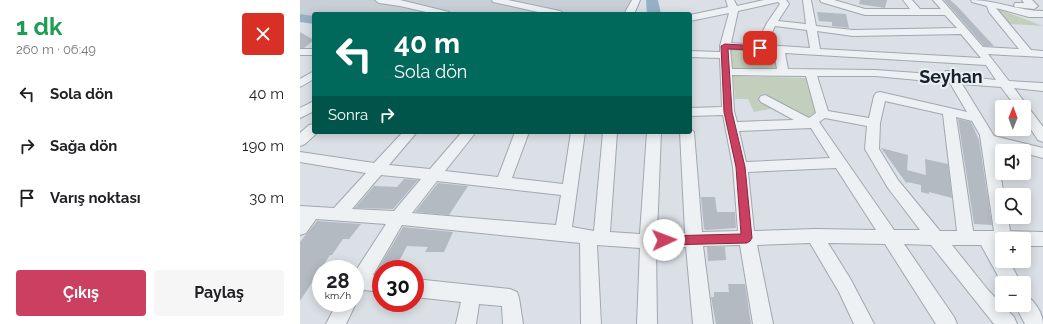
<!DOCTYPE html>
<html lang="tr">
<meta charset="utf-8">
<style>
:root{--surface:#fff;--page:#f6f6f6;--text:#202124;--muted:#757577;--accent:#cb4060}
body{margin:0;font-family:Raleway,sans-serif;background:var(--page);color:var(--text);height:100vh;display:flex;flex-direction:column;font-size:15px;white-space:nowrap}
*{box-sizing:border-box;margin:0}
p{font-size:13px;color:var(--muted)}
.icon{flex:none;width:22px;height:22px;fill:none;stroke:currentColor;stroke-width:2;stroke-linecap:round;stroke-linejoin:round}
.map{position:relative;flex:1;overflow:hidden}
.sheet{display:flex;flex-direction:column;background:var(--surface);width:300px}
.sheet>*{flex:none}
.top-card{position:absolute;left:12px;top:12px;width:380px;height:122px;border-radius:4px;box-shadow:0 2px 10px #0003;background:#00695c;color:#fff;overflow:hidden}
.needle{width:26px;rotate:1deg}
.controls{position:absolute;left:695px;top:100px;display:grid;gap:8px}
.controls a{display:grid;place-items:center;width:36px;height:36px;border-radius:4px;background:var(--surface);box-shadow:0 2px 10px #0003;font-size:20px}
.speed{position:absolute;left:12px;top:260px;display:flex;gap:8px;font-size:20px;font-weight:700;text-align:center}
.speed>*{display:grid;place-content:center;width:52px;height:52px;border-radius:50%;background:var(--surface);box-shadow:0 2px 10px #0003;line-height:1}
.speed small{font-size:10px;font-weight:400}
.speed .limit{border:6px solid #d22;background:#fff;color:#111}
.pin{position:absolute;display:grid;place-items:center;width:34px;height:34px;color:#fff;margin:-17px;border-radius:8px;box-shadow:0 2px 6px #0006}
.me{position:absolute;width:44px;margin:-22px;rotate:88deg;stroke-linejoin:round;filter:drop-shadow(0 0 3px #0008)}
.turn{display:flex;align-items:center;gap:14px;height:84px;padding:0 16px;font-size:18px}
.turn .icon{width:52px;height:52px;stroke-width:2.5}
.turn b{display:block;font-size:28px;line-height:34px}
.then{display:flex;align-items:center;height:38px;padding:0 16px;background:#0003;gap:8px;font-size:15px}
.round{display:grid;place-items:center;flex:none;width:42px;height:42px;border-radius:4px;background:var(--page)}
.overview{display:flex;align-items:center;justify-content:space-between;height:68px;padding:0 16px}
h1{font-size:24px;font-weight:700;line-height:30px;color:#1e9e55}
.cta{display:flex;gap:8px;margin-top:auto;padding:8px 16px}
.cta a{flex:1;height:46px;border-radius:4px;background:var(--accent);color:#fff;font-size:16px;font-weight:700;line-height:46px;text-align:center}
.cta a+a{background:var(--page);color:var(--text)}
ul{padding:0;list-style:none}
li{display:flex;align-items:center;gap:12px;height:52px;padding:0 16px}
li div{flex:1}
li b{display:block;font-size:15px}
li em{font-style:normal}
main{display:flex;flex:1;min-height:0}
.map>svg:first-child{display:block}
.built{fill:#c9cfd7}
.green{fill:#c3cfbd}
.lines{fill:none;stroke-linecap:round;stroke-linejoin:round}
.river{fill:#96b1c6;fill-rule:evenodd}
.building{fill:#b3bac2}
.minor-casing{stroke:#a1a7af;stroke-width:2}
.minor{fill:#eef1f4;fill-rule:evenodd}
.route{fill:#cb4060;stroke:#842a3e}
.labels{text-anchor:middle;stroke-width:4;stroke-linejoin:round;paint-order:stroke}
.district-label{font-size:18px;font-weight:bold;fill:#18202c;stroke:#eaeff3}
</style>
<main>
<section class="sheet">
<div class="overview"><div><h1>1 dk</h1><p>260 m · 06:49</p></div><a class="round" style="background:#d93025;color:#fff"><svg class="icon" aria-label="close" viewBox="0 0 24 24"><path d="M6 6l12 12M18 6L6 18"/></svg></a></div>
<ul>
<li><svg class="icon" aria-label="left" viewBox="0 0 24 24"><path d="M17 20v-9H6M10 6l-5 5 5 5"/></svg><div><b>Sola dön</b></div><em>40 m</em></li>
<li><svg class="icon" aria-label="right" viewBox="0 0 24 24"><path d="M7 20v-9h11M14 6l5 5-5 5"/></svg><div><b>Sağa dön</b></div><em>190 m</em></li>
<li><svg class="icon" aria-label="arrive" viewBox="0 0 24 24"><path d="M6 21V4h12l-3 4 3 4H6"/></svg><div><b>Varış noktası</b></div><em>30 m</em></li>
</ul>
<div class="cta"><a>Çıkış</a><a>Paylaş</a></div>
</section>
<div class="map">
<svg width="743" height="324" viewBox="0 0 743 324">
<rect width="100%" height="100%" fill="#dbe0e6"/>
<path class="built" d="M0 0H340L333 14H14V17L0 15Z"/>
<path class="green" d="M698 9 743 26 710 24 696 11Z
M425 46 479 49 483 73 425 72Z
M433 76 506 78 519 116 511 124 479 107 454 112 448 99H435Z"/>
<g class="lines">
<path class="river" d="M346 0H358L361 14H347Z
M0 14 14 16V24L0 22Z"/>
</g>
<path class="building" d="M560 0H587L585 8 559 4Z
M644 0H650L657 6 694 46H684Z
M517 12 546 14 549 28 532 26V22L519 21Z
M0 32 14 40 4 48H0Z
M658 119 671 122 679 140 692 225 674 224Z
M581 148 608 155 607 170 626 175 625 159 648 164 652 198 629 192V194L621 192V185L607 182V184Z
M104 179 118 180 93 209 55 208 74 186 97 187Z
M138 183 168 186 149 215 115 212Z
M401 197H415L417 212H435L436 228 406 230 404 229Z
M17 221 61 224 49 239H43L32 255H30L0 301V242Z
M103 227 153 232 144 252H125L128 247 107 246 95 269H78Z
M407 247H425L426 260 408 261Z
M428 284H445L451 324H416L411 297H414V292H429Z"/>
<g class="lines">
<defs>
<path id="minor" d="M75 0H100L149 12 151 14H135L100 6 79 3Z
M192 0H208L260 11 265 14H247L193 2Z
M332 0H340L334 14H324Z
M426 0H434L437 6 464 0H486L489 4 478 21 506 24 503 0H511L516 26 553 30 657 28 645 15H565L521 2 520 0H534L565 9H610L603 0H612L620 9H641L633 0H642L683 47 719 49 689 12 687 6 672 2 671 0C696 0 718 11 743 11V17H729L696 8 731 50 743 51V57L688 54 709 81 743 83V91L714 88 743 127V142L738 140 724 119V107H716L701 87 662 84 694 136 743 148V158L724 153V151H716L695 146 704 195H702V217H708L710 231 743 232V246H724V239H702V246H699L702 250V261H709L721 283H702L681 245H652L688 290 714 317 717 324H694L631 245 604 244 654 317 657 324H636L585 244 528 243 551 280 574 324H554L539 292 510 243 457 245 473 324H453L440 245 403 246 413 324H393L386 247 356 248 357 324H337L340 248 297 245 301 324H281L280 243 102 225 73 275 81 276V292L64 290 61 294 55 297V272L86 224 16 219 6 233 0 235V206L34 208 66 173 0 162V152L74 163 103 132H117L89 165 130 169 162 132H176L145 171 198 177 215 132H229L212 178 263 184 271 132H285L272 227 294 231 303 132H317L310 232 340 234 347 132H361L357 234 385 233 380 132H390V128L394 132 402 232 438 231 433 167 423 115 390 116V108L422 107 420 58 390 57V51L420 52V46L429 13 390 21V15L428 7ZM478 2 480 4 467 23 456 45 431 43 438 11ZM475 26 507 30 510 48 466 45ZM517 31 553 36 661 34 681 58 520 49ZM430 49 474 52 477 69H432ZM485 53 686 65 696 80 658 76 654 71H646L644 73 646 75 575 70 488 69ZM432 75 506 76 516 113 509 118 465 95 461 96 459 99 461 102 494 120 437 122 434 111ZM517 76H575L650 83 667 112 580 92 576 93 574 96 569 118 528 111ZM585 101 643 114 657 231H640L598 180 579 149 580 123ZM656 117 672 121 680 135 694 231H673ZM525 118 567 126 565 149 588 188 620 230H594L519 122ZM511 128 530 158 446 162 439 131ZM536 168 576 230 515 229 454 231 448 172ZM81 175 121 179 94 211 52 209ZM137 181 261 195 256 225 112 213Z
M722 0H732L738 6 734 9 715 7 714 5 715 3H724Z
M0 49H14V55H0Z
M14 71V79L0 87V79Z
M14 101V111L0 118V108Z
M14 124V132H18L5 144 0 146V133L9 125Z
M115 279 210 289 217 292 219 298 223 324H203L202 306 179 304 176 324H156L161 302 115 297Z
M724 295C734 299 743 313 743 324H725L715 305H724Z
M55 300 56 303 46 324H26L37 303H55Z"/>
</defs>
<use href="#minor" class="minor-casing"/>
<use href="#minor" class="minor"/>
</g>
<path class="route" d="M425 44 460 46 463 48 460 50 428 49 432 112 445 167 452 238 450 241 447 243 364 245 360 243 358 240 360 237 364 236 441 234 436 167 424 112 421 46Z"/>
<g class="labels">
<g class="district-label">
<text x="651" y="83">Seyhan</text>
</g>
</g>
</svg>
<div class="controls">
<a><svg class="needle" viewBox="-14 -14 28 28"><path d="M0-13l5 13h-10z" fill="#e53935"/><path d="M0 13l5-13h-10z" fill="#757577"/></svg></a>
<a><svg class="icon" aria-label="sound" viewBox="0 0 24 24"><path d="M4 9h4l5-4v14l-5-4H4zM17 9q2 3 0 6"/></svg></a>
<a><svg class="icon" aria-label="search" viewBox="0 0 24 24"><circle cx="10" cy="10" r="6"/><path d="M15 15l6 6"/></svg></a>
<a>+</a>
<a>−</a>
</div>
<div class="speed"><div>28<small>km/h</small></div><div class="limit">30</div></div>
<div class="pin" style="left:460px;top:48px;background:#d93025"><svg class="icon" aria-label="arrive" viewBox="0 0 24 24"><path d="M6 21V4h12l-3 4 3 4H6"/></svg></div>
<svg class="me" style="left:364px;top:240px" viewBox="-20 -20 40 40"><circle r="19" fill="#fff"/><path d="M0-13L10 11 0 6-10 11z" fill="#cb4060"/></svg>
<div class="top-card">
<div class="turn"><svg class="icon" aria-label="left" viewBox="0 0 24 24"><path d="M17 20v-9H6M10 6l-5 5 5 5"/></svg><div><b>40 m</b>Sola dön</div></div>
<div class="then">Sonra<svg class="icon" aria-label="right" viewBox="0 0 24 24"><path d="M7 20v-9h11M14 6l5 5-5 5"/></svg></div>
</div>
</div>
</main>
